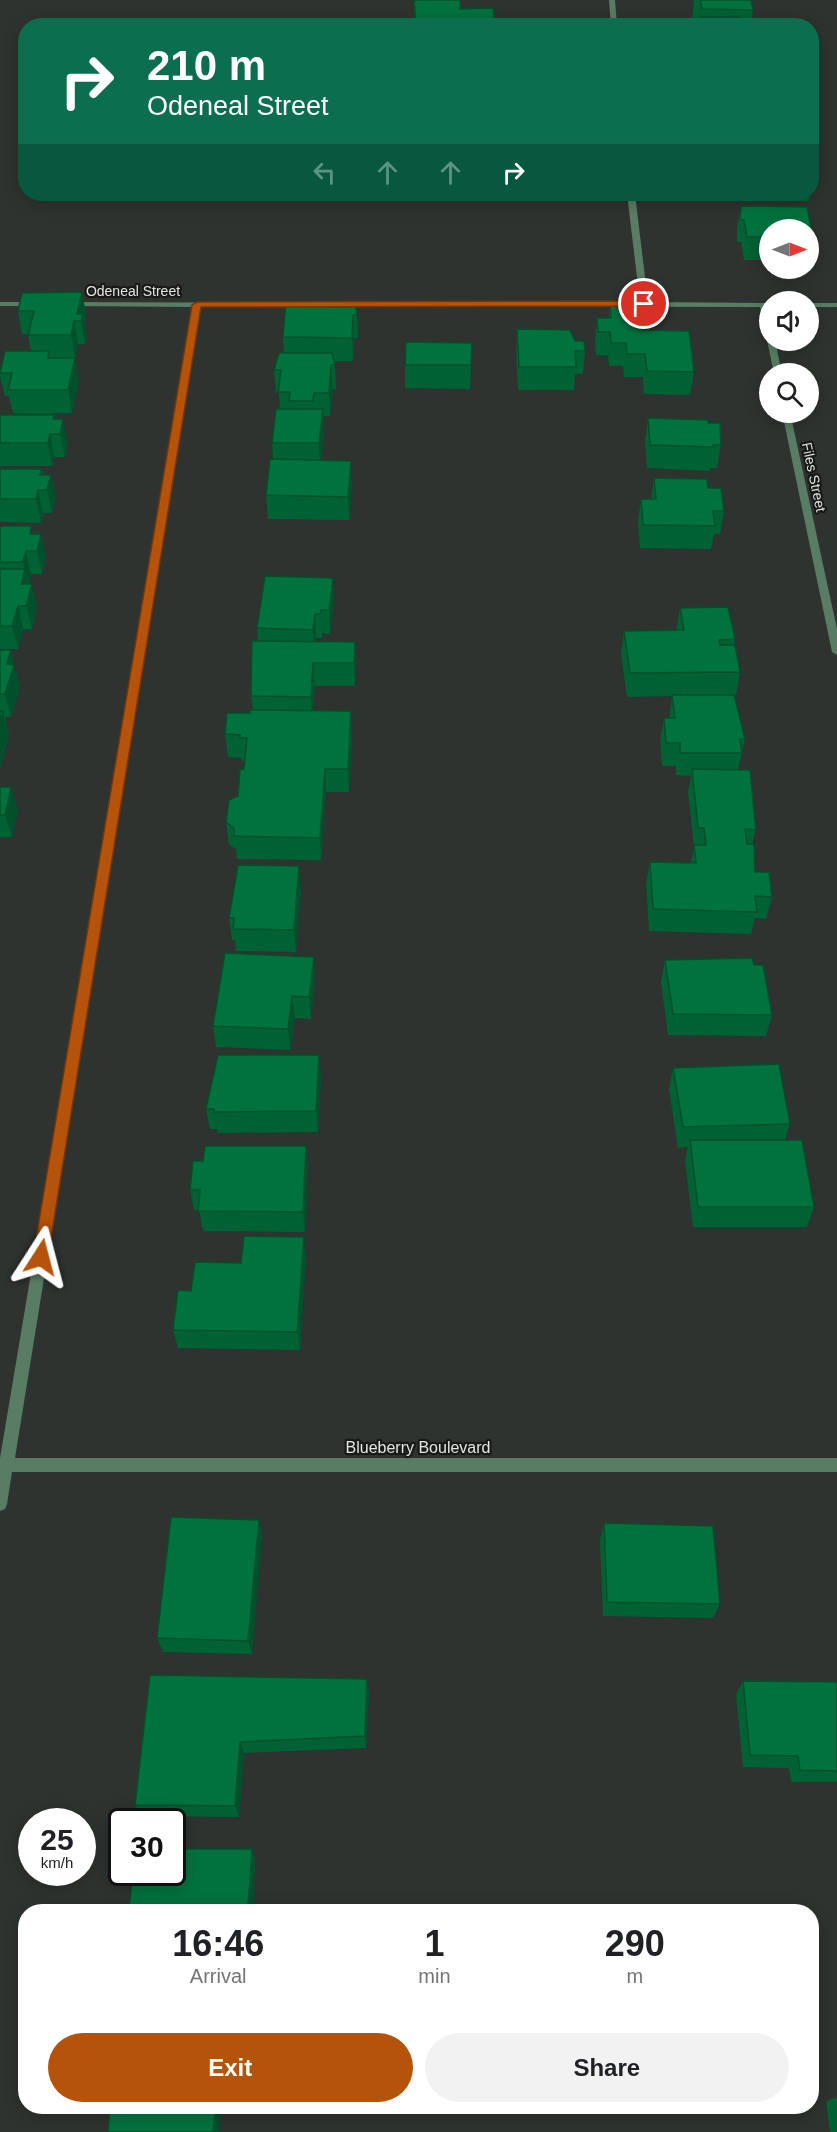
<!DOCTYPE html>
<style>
:root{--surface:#fff;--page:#f2f2f2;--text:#202124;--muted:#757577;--accent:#b45309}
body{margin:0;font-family:Helvetica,sans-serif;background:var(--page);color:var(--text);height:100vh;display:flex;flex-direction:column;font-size:22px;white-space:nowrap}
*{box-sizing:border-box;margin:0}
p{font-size:20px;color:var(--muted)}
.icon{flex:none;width:33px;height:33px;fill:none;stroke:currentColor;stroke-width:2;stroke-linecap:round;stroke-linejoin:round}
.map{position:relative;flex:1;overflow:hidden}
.panel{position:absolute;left:18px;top:1904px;width:801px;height:210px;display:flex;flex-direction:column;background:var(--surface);border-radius:24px;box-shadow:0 3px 15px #0003}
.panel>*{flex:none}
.guide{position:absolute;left:18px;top:18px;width:801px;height:183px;border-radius:24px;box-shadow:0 3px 15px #0003;background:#0b6e4f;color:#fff;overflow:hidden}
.needle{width:39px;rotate:90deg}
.controls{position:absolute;left:759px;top:219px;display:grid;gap:12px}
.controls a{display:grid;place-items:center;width:60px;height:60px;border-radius:50%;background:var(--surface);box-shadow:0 3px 15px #0003;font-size:30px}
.speed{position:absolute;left:18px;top:1808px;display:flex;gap:12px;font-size:30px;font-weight:700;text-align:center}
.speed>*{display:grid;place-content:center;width:78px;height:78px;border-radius:50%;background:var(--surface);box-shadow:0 3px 15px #0003;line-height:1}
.speed small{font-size:15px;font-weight:400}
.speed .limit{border:3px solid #111;border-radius:9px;background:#fff;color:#111}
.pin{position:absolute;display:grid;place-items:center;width:51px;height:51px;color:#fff;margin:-26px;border:3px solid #fff;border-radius:50%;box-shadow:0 2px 6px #0007}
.me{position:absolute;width:66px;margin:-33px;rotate:9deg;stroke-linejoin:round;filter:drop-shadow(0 0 4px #0008)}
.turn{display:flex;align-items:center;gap:21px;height:126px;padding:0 30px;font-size:27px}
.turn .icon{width:78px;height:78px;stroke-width:2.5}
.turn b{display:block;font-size:42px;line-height:51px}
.lanes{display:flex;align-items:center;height:57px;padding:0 30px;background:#0003;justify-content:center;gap:30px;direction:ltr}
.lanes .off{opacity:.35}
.eta{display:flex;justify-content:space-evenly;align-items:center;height:102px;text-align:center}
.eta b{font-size:36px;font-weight:700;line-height:42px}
.button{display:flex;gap:12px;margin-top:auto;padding:12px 30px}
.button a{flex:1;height:69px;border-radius:36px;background:var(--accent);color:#fff;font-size:24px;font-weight:700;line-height:69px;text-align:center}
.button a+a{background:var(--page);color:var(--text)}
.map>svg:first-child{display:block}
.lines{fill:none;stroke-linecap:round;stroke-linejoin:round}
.street{fill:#597c64;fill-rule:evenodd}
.wall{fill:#006234}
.shaded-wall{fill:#00502b}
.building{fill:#00723d;stroke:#00502b;stroke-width:1.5}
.route{fill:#b45309;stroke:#753606;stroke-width:1.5}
.labels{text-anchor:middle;stroke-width:4.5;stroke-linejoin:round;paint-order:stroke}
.far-street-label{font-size:14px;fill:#e2e5e2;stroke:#181a18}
.street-label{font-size:16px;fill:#e2e5e2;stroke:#181a18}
</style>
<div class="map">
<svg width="837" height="2132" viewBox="0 0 837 2132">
<rect width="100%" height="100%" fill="#2e332f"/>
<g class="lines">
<path class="street" d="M609 0H615L617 26H611Z
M627 194H635L648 302 770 303V307H768L770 336 766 334 760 307 340 306 336 304 340 302H640Z
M0 302H35L39 304 35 306H0Z
M67 302 302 303 306 305 302 307H201L15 1458H837V1472H12L7 1504 5 1509 0 1511V1458L193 307 70 306H67Z
M808 303H837V307H808Z
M770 338V340H775L782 374H774L767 340Z
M782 412H790L837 629V655L832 652Z"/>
</g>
<path class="wall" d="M414 0 460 9 493 8 495 26H414Z
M694 0H751L753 10 751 26H698V20H692Z
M730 194H810L809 201 731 200Z
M741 206 807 207 813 237 809 260 808 230H770V260H744L741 242H737V228Z
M82 292 86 315 84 323 87 337 85 344H78L75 358H51L79 381 72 413H13L9 396H5L0 376V371L31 351 28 335 29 334H22L18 311Z
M286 302 357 315 358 338H354L353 361H333L335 365 336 389H333L330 416H323L324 433 321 460 352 484 349 520 268 519 266 495 273 460 272 443 280 409 279 393H276L274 370 284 353 283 337Z
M610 305 651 322 650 330 694 372 690 395 644 394 643 377H624L623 366H609L608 355H596L595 341 597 318H609Z
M517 329 575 341 585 351 583 374H575L574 390H518L516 352Z
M472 343 470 389 405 388V365Z
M0 415H54L55 419 68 443 65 457H54L52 466H0Z
M648 418 708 423 721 445 717 468H710V471L647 468 645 441Z
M0 469H42L43 475H51L56 498 52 513H43L41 523 0 522Z
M654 478 708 488 724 511 720 534H714L711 549 640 548 638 522 641 499H651Z
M0 526 33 534H41L46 558 42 574H31L29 584 37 607 32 629H23L18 649H0Z
M334 601 330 634 322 633V638H316V642H355L356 665 355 686H315L313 710 352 734 349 792H326L321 860 237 859 236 849 229 845 226 822 238 796 244 769 245 761H242V758L228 757 225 734 253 710 251 696 258 641 257 628Z
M680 608 735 639 734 645 740 672 736 695H708L745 739 738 770 756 830 752 844 755 872 772 897 766 919 755 918 751 934 649 931 646 884 650 862H691L694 847 688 792 691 776 676 775V766H662L660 741 664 718H669L672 696 627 697 621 654 624 631H676Z
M0 650 17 674 20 688 11 717H5L9 735 0 769Z
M0 787 18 810 12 837H0Z
M301 889 296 952 236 951 235 940H232L229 918Z
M665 960 772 1015 766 1036 668 1035 661 982Z
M315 979 311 1019 295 1018 290 1050 216 1047 213 1026Z
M673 1068 790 1124 785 1140 814 1207 807 1227H693L685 1160 688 1147 678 1148 669 1089Z
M321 1076 318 1132 218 1133 217 1129H210L206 1109Z
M203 1161 308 1166 305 1232 203 1231 199 1210H194L190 1190Z
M306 1256 300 1350 178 1348 173 1330 241 1263Z
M259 1520 262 1535 252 1654 163 1652 157 1638Z
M604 1523 720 1604 713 1618 603 1616 600 1539Z
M150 1675 369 1692 366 1748 244 1753 239 1817 142 1816 135 1805Z
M743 1681 837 1682V1782H791L789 1768 743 1767 736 1694Z
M255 1858 253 1911H129Z
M837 2097V2132H830L826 2101Z"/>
<path class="shaded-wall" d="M82 292 86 315 84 323 87 337 85 344 81 321 77 314Z
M353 315 354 338 353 361 352 338Z
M74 321 78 344 75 358 71 335Z
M75 358 79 381 72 413 68 390Z
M331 365 333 389 330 416 329 393Z
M323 409 324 433 320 467 319 443Z
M63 419 68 443 65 457 60 434Z
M50 434 54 457 52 466 48 443Z
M351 461 352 484 349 520 348 497Z
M51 475 56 498 52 513 47 490Z
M38 490 43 513 41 523 36 499Z
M41 534 46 558 42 574 37 551Z
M26 551 31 574 29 585 32 584 37 607 32 629 21 584 25 570 23 562Z
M333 578 334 601 330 634 329 610Z
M18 606 23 629 18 649 12 626Z
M315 614 316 638 314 653 313 630Z
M355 642 356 665 355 686 354 663Z
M11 650 20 688 11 717 5 694 7 664Z
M313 663 315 686 312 720 311 697Z
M351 711 352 734 349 792 348 769Z
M3 712 9 735 0 769V723Z
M325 769 326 792 321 860 320 838Z
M11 787 18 810 12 837 5 815Z
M299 866 301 889 296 952 294 930Z
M314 957 315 979 311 1019 309 997Z
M292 996 295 1018 290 1050 288 1029Z
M319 1055 321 1076 318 1132 316 1111Z
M306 1146 308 1166 305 1232 303 1212Z
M304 1237 306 1256 300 1350 297 1332Z
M259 1520 262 1535 252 1654 248 1641Z
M367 1679 369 1692 366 1748 365 1736Z
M240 1742 244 1753 239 1817 235 1806Z
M252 1849 255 1858 253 1911H251L248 1906Z
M216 2106H221L219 2132H213Z"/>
<path class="building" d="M414 0H460V9L493 8 495 25 416 26Z
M700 0H751L753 10 702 9Z
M701 17H739L741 26H703Z
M741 206 807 207 813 237H808V230H770V237H747L744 220 740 219Z
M82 292 77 314H83L81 321H74L71 335H28L34 311H18L22 293Z
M286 302H355L357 315H353L352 338 283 337Z
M610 305 650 306 651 322H642V330L689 331 694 372 647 371 645 354H627L626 343H611L610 332H598L597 318H611Z
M517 329 570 330 575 341H584L585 351H575L576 367H519Z
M406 342 472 343 471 365H405Z
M5 351H49L48 358H75L68 390H8L12 373H0Z
M279 353H332L335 365H331L329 393H314L313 401H289L290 392H278L281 370H274Z
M276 409H323L319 443H272Z
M0 415H54L53 419H63L60 434H50L48 443H0Z
M648 418 708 420V423H720L721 445H713L714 447 650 445Z
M270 459 351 461 348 497 266 495Z
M0 469H42L40 475H51L47 490H38L36 499H0Z
M654 478 707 479 708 488H721L724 511H713L715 526 643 525 641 499H656Z
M0 526H31L30 534H41L37 551H26L23 562H0Z
M0 569H25L21 584H32L26 606H18L12 626H0Z
M265 576 333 578 329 610H321L320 614H315L313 630 257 628Z
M728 607 735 639 719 640 720 645H735L740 672 630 673 624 631 684 630 680 608Z
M252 641 355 642 354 663H313L311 697 251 696Z
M0 650H11L7 664 14 665 5 694H0Z
M672 695H734L745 739H740L742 753H680V743H666L664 718H675Z
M250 710 351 711 348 769H325L320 838 234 836V828L226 822 229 800 238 796 240 769H244L247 738H240V735L225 734 227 713H250Z
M0 711 3 712 0 723Z
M692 769 750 770 756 830 745 829 747 844H754L755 872H769L772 897 755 896 757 912 653 909 650 862 696 863 694 845H706L704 828H698Z
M0 787H11L5 815H0Z
M238 865 299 866 294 930 233 929 234 918H229Z
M225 953 314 957 309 997 292 996 288 1029 213 1026Z
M752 958 754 965H763L772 1015 673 1014 665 960Z
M218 1055H319L316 1111 214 1112V1109H206Z
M779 1064 790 1124 683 1127 673 1068Z
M690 1140H802L814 1207H698Z
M205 1146H306L303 1212 198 1211 200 1190H190L193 1161H203Z
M244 1236 304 1237 297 1332 173 1330 178 1290 191 1291 195 1262 241 1263Z
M171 1517 259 1520 248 1641 157 1638Z
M604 1523 713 1526 720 1604 607 1602Z
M150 1675 367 1679 365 1736 240 1742 235 1806 135 1805Z
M743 1681 837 1682V1771L800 1770 798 1756 750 1755Z
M172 1849H252L248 1906H230L229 1911H129L133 1872H172Z
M110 2106H216L213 2132H108Z"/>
<path class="route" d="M644 301 649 304 647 306 201 307 48 1257 46 1261 41 1263 35 1261 33 1257 192 305 197 302Z"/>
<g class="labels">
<g class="far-street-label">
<text x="133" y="296">Odeneal Street</text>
<text transform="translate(814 477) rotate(78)" y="5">Files Street</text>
</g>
<g class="street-label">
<text x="418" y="1453">Blueberry Boulevard</text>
</g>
</g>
</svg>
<div class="controls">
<a><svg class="needle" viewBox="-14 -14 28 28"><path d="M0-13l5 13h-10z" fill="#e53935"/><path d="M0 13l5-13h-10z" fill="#757577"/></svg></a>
<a><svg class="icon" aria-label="sound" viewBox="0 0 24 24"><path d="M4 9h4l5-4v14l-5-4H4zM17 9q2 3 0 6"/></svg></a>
<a><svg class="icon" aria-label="search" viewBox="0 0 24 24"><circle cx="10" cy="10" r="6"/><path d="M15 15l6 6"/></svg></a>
</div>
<div class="speed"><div>25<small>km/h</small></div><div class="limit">30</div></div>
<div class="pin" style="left:644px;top:304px;background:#d93025"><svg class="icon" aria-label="arrive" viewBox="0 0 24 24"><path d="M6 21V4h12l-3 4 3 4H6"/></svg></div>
<svg class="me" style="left:41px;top:1257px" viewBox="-20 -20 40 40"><path d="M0-17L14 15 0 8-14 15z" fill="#b45309" stroke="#fff" stroke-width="4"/></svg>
<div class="guide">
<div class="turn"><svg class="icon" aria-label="right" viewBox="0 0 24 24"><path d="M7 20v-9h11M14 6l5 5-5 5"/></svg><div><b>210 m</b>Odeneal Street</div></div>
<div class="lanes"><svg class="icon off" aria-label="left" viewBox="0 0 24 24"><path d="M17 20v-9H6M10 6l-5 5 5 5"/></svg><svg class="icon off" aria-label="ahead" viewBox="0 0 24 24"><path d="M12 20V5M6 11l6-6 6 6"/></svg><svg class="icon off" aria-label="ahead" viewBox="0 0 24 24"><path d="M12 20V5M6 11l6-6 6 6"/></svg><svg class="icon" aria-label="right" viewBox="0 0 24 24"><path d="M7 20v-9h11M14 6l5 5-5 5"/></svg></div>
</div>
<section class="panel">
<div class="eta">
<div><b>16:46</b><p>Arrival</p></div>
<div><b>1</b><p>min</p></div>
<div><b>290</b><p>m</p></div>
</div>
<div class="button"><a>Exit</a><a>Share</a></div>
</section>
</div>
